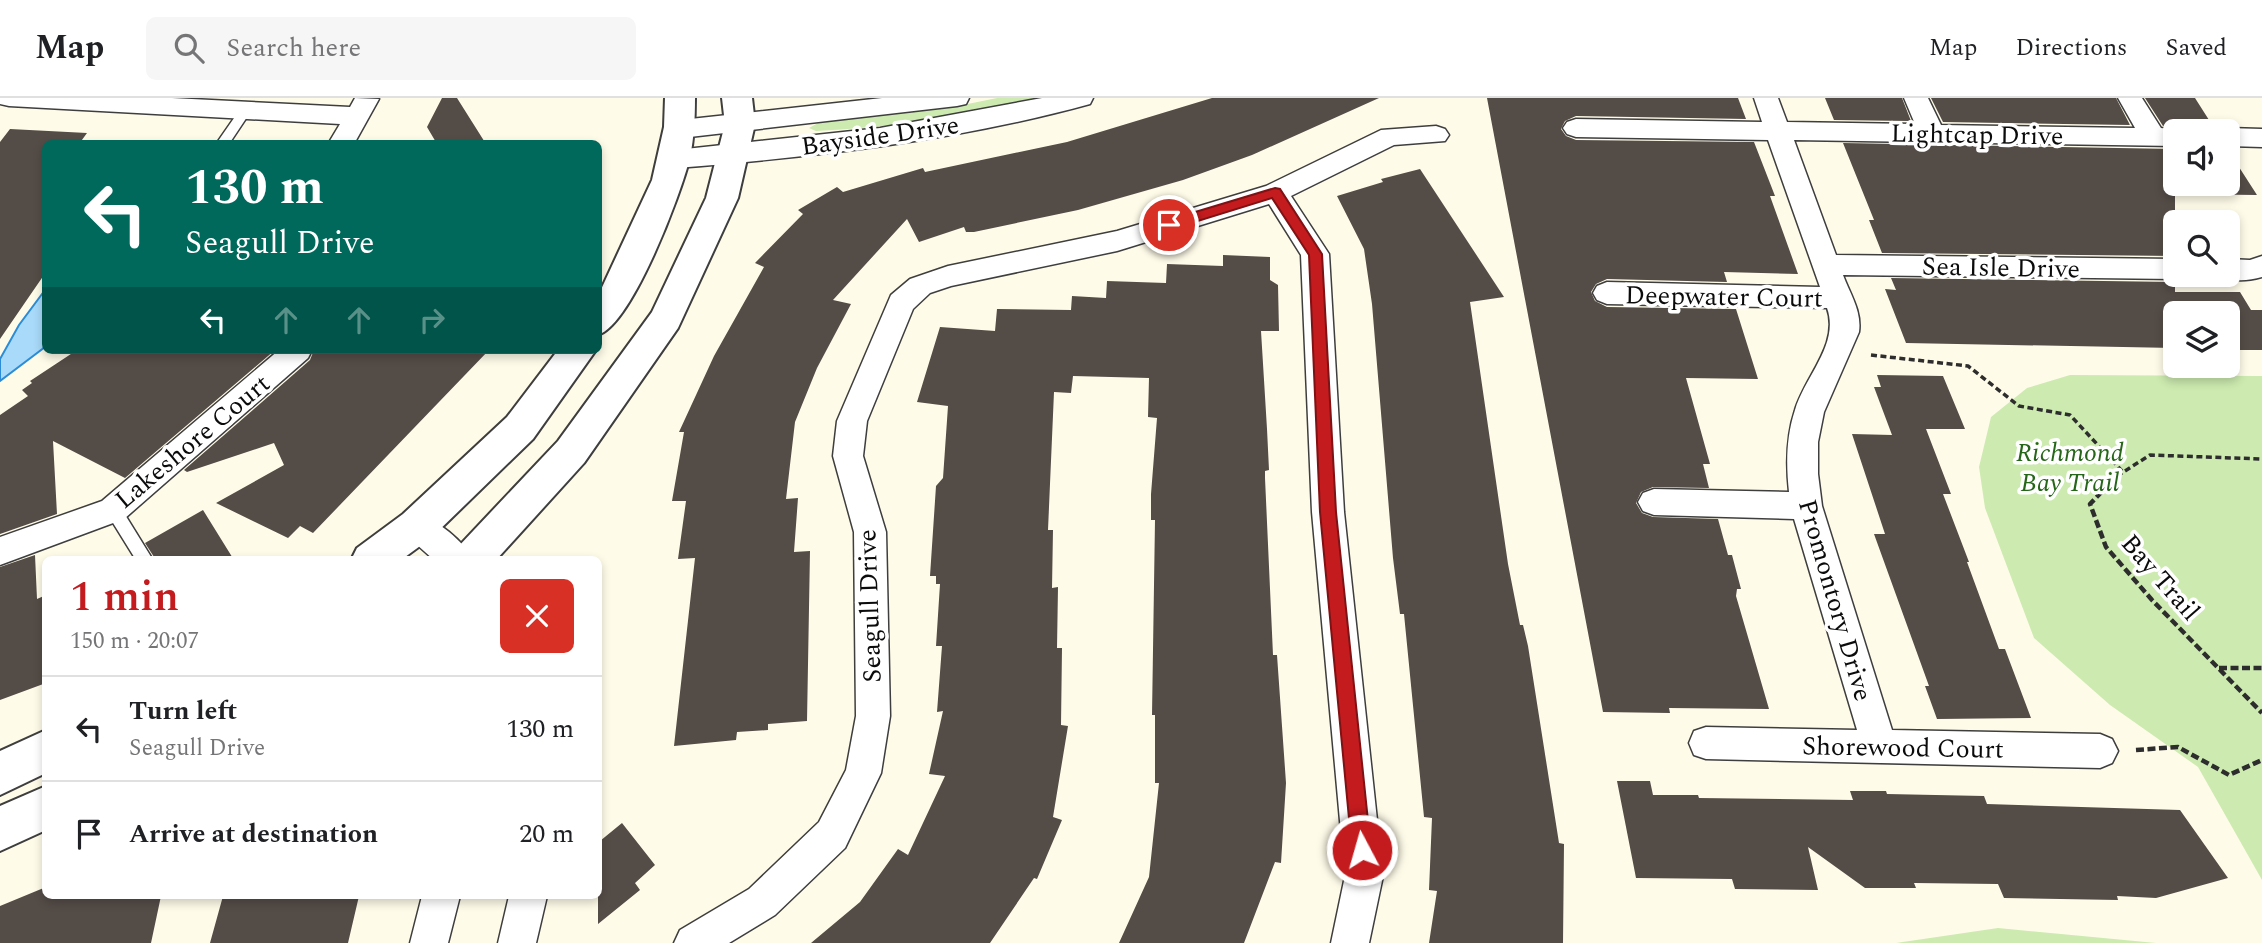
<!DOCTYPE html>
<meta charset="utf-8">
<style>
:root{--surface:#fff;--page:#f6f6f6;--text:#202124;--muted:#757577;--line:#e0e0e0;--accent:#c31b1e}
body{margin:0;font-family:Spectral,serif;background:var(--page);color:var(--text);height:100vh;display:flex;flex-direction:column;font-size:26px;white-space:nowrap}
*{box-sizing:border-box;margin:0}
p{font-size:23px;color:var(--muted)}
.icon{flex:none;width:38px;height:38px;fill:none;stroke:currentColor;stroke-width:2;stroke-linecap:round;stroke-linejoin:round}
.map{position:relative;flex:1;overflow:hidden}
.drawer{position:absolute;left:42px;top:458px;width:560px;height:343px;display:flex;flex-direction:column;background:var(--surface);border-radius:10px;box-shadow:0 4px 10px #0003}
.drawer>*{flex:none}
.top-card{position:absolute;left:42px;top:42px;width:560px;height:214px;border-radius:10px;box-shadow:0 4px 10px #0003;background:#00695c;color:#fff;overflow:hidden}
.fabs{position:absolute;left:2163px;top:21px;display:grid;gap:14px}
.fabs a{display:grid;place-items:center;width:77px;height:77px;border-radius:10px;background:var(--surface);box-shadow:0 4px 10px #0003;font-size:35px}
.pin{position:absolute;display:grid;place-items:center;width:60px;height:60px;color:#fff;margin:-30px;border:4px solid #fff;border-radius:50%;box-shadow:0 2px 7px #0007}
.me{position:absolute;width:77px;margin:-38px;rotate:354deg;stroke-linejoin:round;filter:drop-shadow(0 0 5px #0008)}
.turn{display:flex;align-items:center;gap:24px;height:147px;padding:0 28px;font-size:32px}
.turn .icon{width:91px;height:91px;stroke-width:2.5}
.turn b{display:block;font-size:49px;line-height:60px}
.lanes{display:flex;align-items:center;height:66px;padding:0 28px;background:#0003;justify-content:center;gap:35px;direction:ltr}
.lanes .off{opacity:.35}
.round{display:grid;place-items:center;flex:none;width:74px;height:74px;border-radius:10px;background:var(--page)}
.overview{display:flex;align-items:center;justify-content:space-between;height:119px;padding:0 28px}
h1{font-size:42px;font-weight:600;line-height:52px;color:var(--accent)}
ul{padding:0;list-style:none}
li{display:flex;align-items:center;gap:21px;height:105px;padding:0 28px;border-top:2px solid var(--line)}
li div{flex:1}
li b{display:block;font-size:26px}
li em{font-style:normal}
header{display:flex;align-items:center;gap:42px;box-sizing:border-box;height:98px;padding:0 35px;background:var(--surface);border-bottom:2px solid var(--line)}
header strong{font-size:33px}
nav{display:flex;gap:38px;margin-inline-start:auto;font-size:24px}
.search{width:490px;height:63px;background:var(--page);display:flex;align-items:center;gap:18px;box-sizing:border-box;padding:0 24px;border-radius:10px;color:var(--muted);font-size:26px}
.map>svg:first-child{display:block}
.green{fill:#cdebb0}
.water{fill:#a9dafa;stroke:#2c8dd6;stroke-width:2}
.building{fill:#544c47}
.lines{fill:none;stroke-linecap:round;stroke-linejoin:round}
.service-casing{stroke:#3e3e3e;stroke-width:3}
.minor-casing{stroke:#3e3e3e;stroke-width:3}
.tertiary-casing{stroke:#3e3e3e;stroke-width:4}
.path-far1{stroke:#2d2d2d;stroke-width:3.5;stroke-dasharray:6 3.5;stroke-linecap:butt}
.path{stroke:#2d2d2d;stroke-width:4.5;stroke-dasharray:8 3.5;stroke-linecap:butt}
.service{fill:#fff;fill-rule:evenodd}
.minor{fill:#fff;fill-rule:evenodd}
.tertiary{fill:#fff;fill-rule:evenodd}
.route{fill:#c31b1e;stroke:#7f1214;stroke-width:2}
.labels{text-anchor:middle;stroke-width:7;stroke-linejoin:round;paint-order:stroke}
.street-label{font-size:26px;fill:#0b0b0b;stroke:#fff}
.park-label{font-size:26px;font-style:italic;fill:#266618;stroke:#fff}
</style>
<header>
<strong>Map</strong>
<div class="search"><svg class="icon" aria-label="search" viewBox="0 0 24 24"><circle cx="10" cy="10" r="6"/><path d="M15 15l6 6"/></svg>Search here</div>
<nav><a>Map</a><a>Directions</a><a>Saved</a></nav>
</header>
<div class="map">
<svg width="2262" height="845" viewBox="0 0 2262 845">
<rect width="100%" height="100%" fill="#fffbe9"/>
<path class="green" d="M997 0H1040C968 20 891 29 816 33L809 30 818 25 948 10Z
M2070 277 2262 278V782L2198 669 2110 607 2034 540 1985 410 1979 369 1991 319 2027 290Z
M1998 830 2156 845H1896Z"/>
<path class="water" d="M45 192V249L0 283V261L19 227Z"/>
<path class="building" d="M442 0H457L486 46H437L427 29Z
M1212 0H1379L1252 57 1183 82 1078 112 974 134H966L964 129 919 144 907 121 833 202 851 206 817 270 795 324 786 401 798 400 794 454 810 453 807 623 768 626V632L737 634 736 642 674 648 695 460 678 461 686 403H672L684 334H679L714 258 764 169 755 165 803 116 798 112 837 89 843 94 923 70 925 74 1067 44Z
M1487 0H1738L1746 21 1576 18 1565 23 1561 31 1566 38 1576 42 1754 44 1775 98H1770L1798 176 1724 174 1727 184 1607 181 1596 186 1591 194 1595 203 1607 209 1736 211 1758 281 1686 280 1710 366H1703L1709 390 1653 389 1641 394 1636 405 1642 415 1653 419 1718 421 1728 457H1732L1741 491H1737L1736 498 1769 611 1669 610 1670 615 1603 614Z
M1825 0H1902L1911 23 1834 22Z
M1931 0H2116L2130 27 1943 24Z
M2145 0H2195L2216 33H2187L2163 28Z
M10 31 87 35 79 46H46V174L0 241V44Z
M1843 45 2175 51V86H2228V52L2257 97 2175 96V158L1882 155 1869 122H1874Z
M1420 71 1504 199 1470 204 1508 466 1520 527H1523L1528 548 1559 745 1564 746 1563 845H1429L1437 793 1429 792 1432 720 1424 719 1404 516H1400L1393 460 1372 206 1364 151 1337 98 1383 84 1381 81Z
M1223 157 1270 159V182L1278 187 1279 233H1261L1267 331 1269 372 1265 373V380L1273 557H1277L1286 685 1281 765 1275 764 1244 845H1119L1149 779 1159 685H1155V617H1152L1155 422H1151V396L1157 320 1148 319 1149 280 1073 278 1071 295 1054 294 1048 432H1053L1052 490 1058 489 1057 550H1062L1061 627 1068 628 1053 719 1062 722 1037 781 1034 780 990 845H811L860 804 898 751 908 757 945 678 929 676 943 613 937 614 942 548H936L940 486H936V478H930L936 388 943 380 948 308 917 304 940 229 995 233 997 211 1071 212 1072 198 1106 200 1107 183 1166 185 1167 166 1223 168Z
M1891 180 2175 184V194H2240L2251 212H2262V252H2228V215H2175V250L1906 245 1885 191 1896 192Z
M77 252H275L125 380 53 343 57 416 0 436V317L28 298 22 292 32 285 30 283Z
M314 252H489L313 435 300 428 288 440 216 405 284 367 274 345 187 374 184 372 310 262Z
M1877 277 1943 278 1965 331H1926L1951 396H1943L1969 464H1967L1999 551H2005L2031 620 1937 621 1925 588H1929L1874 436H1885L1852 336 1892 337 1874 289H1881Z
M203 412 234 462H156L145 445Z
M35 457 37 501 46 497V585L0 602V469Z
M1617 683H1650L1653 697H1698L1699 700 1853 702 1850 693H1886L1887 696 1984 698 1987 706 2180 712 2228 780 2156 800 2117 798 2118 802 2004 800 1998 786 1914 785 1916 790H1865L1808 749 1818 792 1735 791 1732 781 1636 780Z
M622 725 655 767 635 785 640 792 598 826V741L600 743Z
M46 789V798H161L151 845H0V808Z
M223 798H359L348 845H210Z"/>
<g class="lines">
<defs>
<path id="service" d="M245 9 251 13 229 46H216L241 10Z
M113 405 119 407 153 462H136L105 412 107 407Z"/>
<path id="minor" d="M0 0H172L350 9 355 0 379 1 354 46H328L340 26 9 8 0 6Z
M882 0H969L966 6 957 8 681 40 672 37 668 31 672 25 681 22Z
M1042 0H1093L1090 6C956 43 814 59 676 70L667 67 663 61 667 55 676 52 880 30Z
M1754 0H1778L1787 24 1915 26 1904 0H1928L1941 27 2135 30 2118 0H2142L2161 30 2184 33H2175V48L1794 42 1836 157 2175 161V177H2186L2175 181 1843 177C1850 196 1862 213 1859 234L1824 314 1818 344V376L1822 408 1892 632 2100 636 2112 641 2118 653 2112 665 2100 670 1706 661 1694 657 1689 645 1694 633 1706 629 1857 632 1794 421 1654 417 1643 413 1638 404 1643 395 1654 391 1789 394C1786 367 1786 339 1795 312 1805 278 1840 246 1827 210L1607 206 1597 202 1593 195 1597 188 1607 184 1820 189 1768 42 1576 39 1567 36 1563 30 1567 24 1576 21 1762 24Z
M1436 28 1445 31 1449 37 1445 43 1394 47 1291 98 1329 156 1344 414 1383 778 1369 845H1331L1345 778 1312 414 1301 157 1269 106 1117 153 951 188 930 195 913 211 867 323 863 358 886 434 890 618 881 675 845 750 775 817 729 845H674L680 832 749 791 819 724 846 672 856 618 854 434 833 358 837 323 891 197 910 181 948 168 1117 133 1266 88 1381 32Z
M2228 30 2262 31V49L2228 48V33H2219Z
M2262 158V179C2248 183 2231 184 2217 177H2228V161L2250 162Z
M279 252H312L308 260 124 421 0 467V439L102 403Z
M417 415C437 422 464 443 473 462H434L406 437 401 428 406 419Z
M422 798H460L448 845H410Z
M509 798H547L536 845H498Z"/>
<path id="tertiary" d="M665 0H695C695 20 694 40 690 59 681 96 632 226 598 237V198L652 82 664 29Z
M722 0H752L755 26 738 100 678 230 584 365 496 462H451L457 450 558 343 652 214 706 100 725 26Z
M558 252H596L533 341 431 440 401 462H351L357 450 403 416 507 319Z
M46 632V675L0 697V653Z
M46 688V732L0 753V708Z"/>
</defs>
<use href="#service" class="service-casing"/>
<use href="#minor" class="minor-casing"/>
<use href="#tertiary" class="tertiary-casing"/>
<path class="path-far1" d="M1871 257 1968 268 2019 308 2070 317 2122 373
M2117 378 2150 357 2262 361"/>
<path class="path" d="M2118 377 2090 406 2106 449 2152 502 2262 615
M2219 570H2262
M2136 652 2178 649 2229 677 2262 662"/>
<use href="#service" class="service"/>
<use href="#minor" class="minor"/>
<use href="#tertiary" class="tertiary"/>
</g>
<path class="route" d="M1275 90 1280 91 1322 156 1336 414 1371 752 1368 759 1362 761 1355 759 1352 752 1320 414 1309 157 1272 100 1169 132 1163 127 1165 123Z"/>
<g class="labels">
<g class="street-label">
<text transform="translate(1977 36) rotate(1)" y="9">Lightcap Drive</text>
<text transform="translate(880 37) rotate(-8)" y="9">Bayside Drive</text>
<text transform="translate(2001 169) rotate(1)" y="9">Sea Isle Drive</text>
<text transform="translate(1724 198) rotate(1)" y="9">Deepwater Court</text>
<text transform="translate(192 343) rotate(-40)" y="9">Lakeshore Court</text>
<text transform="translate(2161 479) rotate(49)" y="9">Bay Trail</text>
<text transform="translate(1836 502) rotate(74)" y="9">Promontory Drive</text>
<text transform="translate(869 508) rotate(-92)" y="9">Seagull Drive</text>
<text transform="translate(1903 649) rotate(1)" y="9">Shorewood Court</text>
</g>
<g class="park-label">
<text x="2070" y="363">Richmond<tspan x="2070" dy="30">Bay Trail</tspan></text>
</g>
</g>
</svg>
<div class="fabs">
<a><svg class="icon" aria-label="sound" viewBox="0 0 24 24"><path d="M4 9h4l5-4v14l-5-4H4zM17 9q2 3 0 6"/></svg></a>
<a><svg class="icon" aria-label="search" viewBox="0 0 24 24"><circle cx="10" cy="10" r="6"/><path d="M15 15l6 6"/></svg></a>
<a><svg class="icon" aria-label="layers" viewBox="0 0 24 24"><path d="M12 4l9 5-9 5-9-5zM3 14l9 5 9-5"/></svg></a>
</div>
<div class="pin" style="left:1169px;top:127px;background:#d93025"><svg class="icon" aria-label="arrive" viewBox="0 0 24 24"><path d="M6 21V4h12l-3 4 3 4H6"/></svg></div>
<svg class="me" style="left:1362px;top:752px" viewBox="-20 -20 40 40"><circle r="17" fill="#c31b1e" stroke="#fff" stroke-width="3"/><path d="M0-11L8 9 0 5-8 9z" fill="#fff"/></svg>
<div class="top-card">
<div class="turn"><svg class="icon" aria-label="left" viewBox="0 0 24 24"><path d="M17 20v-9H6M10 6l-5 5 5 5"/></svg><div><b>130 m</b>Seagull Drive</div></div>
<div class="lanes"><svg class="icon" aria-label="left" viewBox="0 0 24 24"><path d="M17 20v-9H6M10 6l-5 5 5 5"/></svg><svg class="icon off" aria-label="ahead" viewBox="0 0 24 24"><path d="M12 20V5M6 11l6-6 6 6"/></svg><svg class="icon off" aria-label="ahead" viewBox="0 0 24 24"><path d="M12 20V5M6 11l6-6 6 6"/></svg><svg class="icon off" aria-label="right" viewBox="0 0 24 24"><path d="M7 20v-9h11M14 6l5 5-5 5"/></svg></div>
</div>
<section class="drawer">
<div class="overview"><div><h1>1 min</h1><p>150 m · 20:07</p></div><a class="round" style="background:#d93025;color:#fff"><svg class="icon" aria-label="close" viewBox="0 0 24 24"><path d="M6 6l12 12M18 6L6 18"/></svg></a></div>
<ul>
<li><svg class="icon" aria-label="left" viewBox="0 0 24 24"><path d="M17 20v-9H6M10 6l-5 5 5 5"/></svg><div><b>Turn left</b><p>Seagull Drive</p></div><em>130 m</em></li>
<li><svg class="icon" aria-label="arrive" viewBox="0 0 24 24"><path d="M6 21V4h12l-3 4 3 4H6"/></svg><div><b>Arrive at destination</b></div><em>20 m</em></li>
</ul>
</section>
</div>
